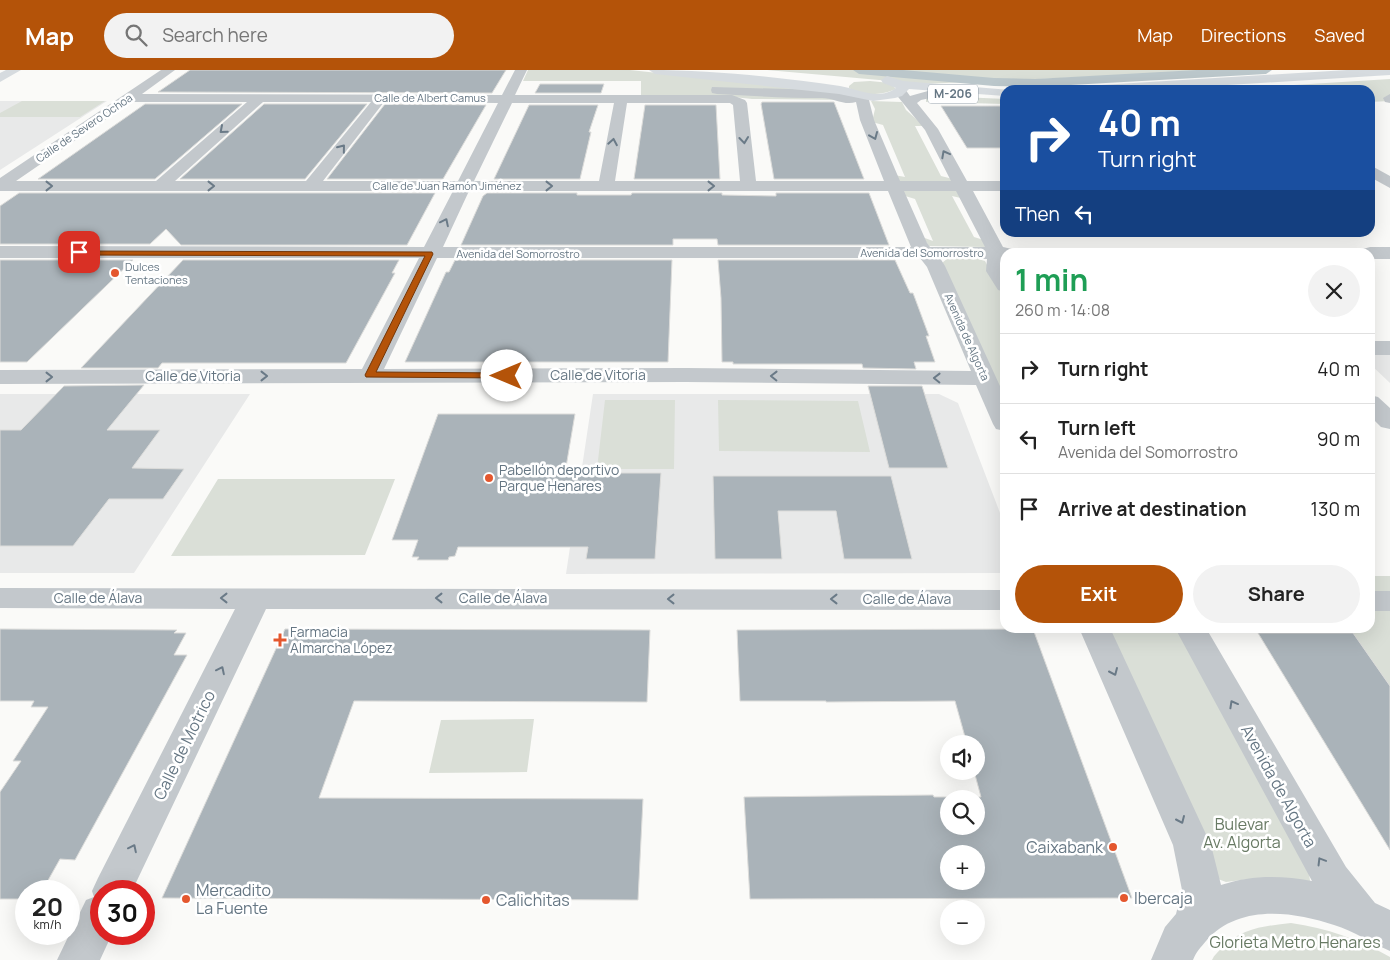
<!DOCTYPE html>
<meta charset="utf-8">
<style>
:root{--surface:#fff;--page:#f2f2f2;--text:#222;--muted:#767676;--line:#e0e0e0;--accent:#b45309}
body{margin:0;font-family:Manrope,sans-serif;background:var(--page);color:var(--text);height:100vh;display:flex;flex-direction:column;font-size:19px;white-space:nowrap}
*{box-sizing:border-box;margin:0}
p{font-size:16px;color:var(--muted)}
.icon{flex:none;width:28px;height:28px;fill:none;stroke:currentColor;stroke-width:2;stroke-linecap:round;stroke-linejoin:round}
.map{position:relative;flex:1;overflow:hidden}
.drawer{position:absolute;left:1000px;top:178px;width:375px;height:385px;display:flex;flex-direction:column;background:var(--surface);border-radius:15px;box-shadow:0 5px 20px #0002}
.drawer>*{flex:none}
.guide{position:absolute;left:1000px;top:15px;width:375px;height:152px;border-radius:15px;box-shadow:0 5px 20px #0002;background:#1a4fa0;color:#fff;overflow:hidden}
.controls{position:absolute;left:940px;top:665px;display:grid;gap:10px}
.controls a{display:grid;place-items:center;width:45px;height:45px;border-radius:50%;background:var(--surface);box-shadow:0 5px 20px #0002;font-size:25px}
.speed{position:absolute;left:15px;top:810px;display:flex;gap:10px;font-size:25px;font-weight:700;text-align:center}
.speed>*{display:grid;place-content:center;width:65px;height:65px;border-radius:50%;background:var(--surface);box-shadow:0 5px 20px #0002;line-height:1}
.speed small{font-size:12px;font-weight:400}
.speed .limit{border:8px solid #d22;background:#fff;color:#111}
.pin{position:absolute;display:grid;place-items:center;width:42px;height:42px;color:#fff;margin:-21px;border-radius:10px;box-shadow:0 2px 8px #0006}
.me{position:absolute;width:55px;margin:-28px;rotate:270deg;stroke-linejoin:round;filter:drop-shadow(0 0 4px #0008)}
.turn{display:flex;align-items:center;gap:18px;height:105px;padding:0 15px;font-size:22px}
.turn .icon{width:65px;height:65px;stroke-width:2.5}
.turn b{display:block;font-size:35px;line-height:42px}
.then{display:flex;align-items:center;height:48px;padding:0 15px;background:#0003;gap:10px;font-size:19px}
.round{display:grid;place-items:center;flex:none;width:52px;height:52px;border-radius:26px;background:var(--page)}
.summary{display:flex;align-items:center;justify-content:space-between;height:85px;padding:0 15px}
h1{font-size:30px;font-weight:700;line-height:38px;color:#1e9e55}
.primary-button{display:flex;gap:10px;margin-top:auto;padding:10px 15px}
.primary-button a{flex:1;height:58px;border-radius:30px;background:var(--accent);color:#fff;font-size:20px;font-weight:700;line-height:58px;text-align:center}
.primary-button a+a{background:var(--page);color:var(--text)}
ul{padding:0;list-style:none}
li{display:flex;align-items:center;gap:15px;height:70px;padding:0 15px;border-top:1px solid var(--line)}
li div{flex:1}
li b{display:block;font-size:19px}
li em{font-style:normal}
header{display:flex;align-items:center;gap:30px;box-sizing:border-box;height:70px;padding:0 25px;background:var(--accent);color:#fff}
header strong{font-size:24px}
nav{display:flex;gap:28px;margin-inline-start:auto;font-size:18px}
.search{width:350px;height:45px;background:var(--page);display:flex;align-items:center;gap:12px;box-sizing:border-box;padding:0 18px;border-radius:28px;color:var(--muted);font-size:19px}
.map>svg:first-child{display:block}
.built{fill:#e8e9e9}
.green{fill:#dadfd7}
.lines{fill:none;stroke-linecap:round;stroke-linejoin:round}
.canal{fill:#bbc7cb;fill-rule:evenodd}
.building{fill:#aab3b9;stroke:#dcdcda;fill-rule:evenodd}
.street{fill:#c3c8cc;fill-rule:evenodd}
.secondary{fill:#d6dbdf;fill-rule:evenodd}
.primary{fill:#d6dbdf;fill-rule:evenodd}
.oneway{stroke:#6a7a87}
.route{fill:#b45309;stroke:#753606}
.poi-dot{fill:#e4572e;stroke:#fff;stroke-width:2}
.labels{text-anchor:middle;stroke-width:5;stroke-linejoin:round;paint-order:stroke}
.far-street-label{font-size:11px;fill:#657683;stroke:#fff}
.far-poi-label{font-size:11px;fill:#657683;stroke:#fff;text-anchor:start}
.shield{fill:#fff;stroke:#939fa8;stroke-width:1}
.shield-label{font-size:12px;font-weight:bold;fill:#657683}
.street-label{font-size:14px;fill:#657683;stroke:#fff}
.poi-label{font-size:14px;fill:#657683;stroke:#fff;text-anchor:start}
.near-street-label{font-size:16px;fill:#657683;stroke:#fff}
.near-park-label{font-size:16px;fill:#687a64;stroke:#fff}
.near-poi-label{font-size:16px;fill:#657683;stroke:#fff;text-anchor:start}
</style>
<header>
<strong>Map</strong>
<div class="search"><svg class="icon" aria-label="search" viewBox="0 0 24 24"><circle cx="10" cy="10" r="6"/><path d="M15 15l6 6"/></svg>Search here</div>
<nav><a>Map</a><a>Directions</a><a>Saved</a></nav>
</header>
<div class="map">
<svg width="1390" height="890" viewBox="0 0 1390 890">
<rect width="100%" height="100%" fill="#fafaf8"/>
<path class="built" d="M0 31H107L0 100Z
M1370 284H1390V313L1370 294Z
M0 324H250L134 503H0Z
M593 324H939L958 333 1005 456V503L566 504Z"/>
<path class="green" d="M528 0H630L834 22 851 30 752 29 724 26H641V11H523Z
M767 0H1239L924 14Z
M1390 9V31L1370 32V20H1216Z
M870 11 890 13 896 19C883 25 862 27 849 18V16L854 12Z
M940 26 1005 29V34L926 32V28Z
M22 31H105L80 47H0V43Z
M871 31 902 32 906 40 924 56H915L941 106 953 109 951 112 899 111 894 105 905 107 883 55 872 52 875 39Z
M956 120 965 129 952 126 974 167 987 171V176L985 177 929 176 922 167 933 171 915 129 902 125V121Z
M948 188 978 189 985 191 1005 228V335L942 193Z
M605 330H675L674 399H597Z
M718 330 858 331 870 382 719 381Z
M218 409H395L365 485 171 486Z
M1370 506H1390V616L1353 563H1258L1252 558H1370Z
M1105 558H1179L1309 803 1310 811 1258 808 1226 812 1218 809Z
M534 649 527 702 429 703 441 650Z
M1291 853C1327 858 1358 869 1390 887V890H1212C1214 885 1218 882 1222 878 1241 858 1265 856 1291 853Z"/>
<g class="lines">
<path class="canal" d="M853 0H903L994 8 1035 9 1197 0H1272L1266 4 1035 17 994 16 859 4Z"/>
</g>
<path class="building" d="M190 0H506L492 23 158 22Z
M540 14H604L601 23H535Z
M762 32H834L864 109H774L761 34Z
M145 34H242L155 109H38Z
M264 34H367L305 109H180Z
M385 34 486 35 443 109H327Z
M529 35H598L589 62H591L580 109H494Z
M645 35H716L720 109H634Z
M941 36H1005V78H967Z
M19 123H435L407 175H181L166 159 150 174H0V136Z
M487 123H577V125H631L632 123H722V125L776 126V123H869L889 175H718L717 169H673V175H461L483 126Z
M0 190H133L27 292H0Z
M183 190H399L392 203H395L346 293H162L158 298H81Z
M455 190H672L668 292H405L446 202H449Z
M718 190H895L910 223H913L916 231 929 266H926L935 292H914L916 299 863 298 862 294H733V292H722L721 228Z
M144 315 107 360H160L132 398 184 399 163 429H109L73 476H0V360H21L64 316Z
M868 316H922L948 398H889Z
M438 344H575L565 403H661L655 489H586L588 477H458L455 486 449 487 448 490H417L419 487H412L418 470H392Z
M713 406H891L912 489H844L836 441H778L782 489H715Z
M0 559 177 560 174 563H186L174 585H187L75 790 60 789 42 821H26L23 829H0V722L21 691H13L48 637H31L34 631H0Z
M285 559 650 560 647 632 354 631 319 728 643 729 638 830 162 828Z
M1033 559 1132 828 750 829 744 727 933 725 934 727H981L974 701H976V674H967L955 631 826 632V631H740L737 560ZM949 729H976V756H949ZM949 784H976V811H949Z
M1258 563H1353L1390 616V780Z"/>
<g class="lines">
<path class="street" d="M161 0H175L142 24 502 25 515 0H527L515 25H732L745 30 747 33 756 111H884L860 50 856 32C845 36 833 28 822 28 787 28 752 26 717 24L712 23 711 20 712 17 824 20 847 25 848 21H858L869 30 874 50 900 111H951L925 60 894 22 900 18 905 19 910 26 935 19 940 20 942 23 940 26 921 30 917 33 938 59 967 111H1005V121H973L1003 177 1012 179 1014 182H1005V222L998 220 986 201 987 189 940 188 945 196 1005 327V361L996 359 993 354 976 315 686 312 0 314V300L362 299 419 188H0V176L424 177 453 121H0V108ZM131 32H247L156 111H16ZM263 32H371L306 111H175ZM384 32 498 33 458 111H323ZM512 33H614L599 111H474ZM627 33H730L733 35 740 111H615ZM469 121H888L911 177H443ZM904 121H956L985 177H930L927 173ZM437 188H920L927 197 971 301 686 298 384 299Z
M1390 24V33L1385 32 1383 28Z
M1370 95 1390 106V118L1370 107Z
M1370 177H1390V189H1370V182H1361L1363 179Z
M1370 271H1390V285H1370Z
M1370 325 1378 327 1390 338V359L1381 357 1370 346Z
M0 518 1005 520V540L266 539 132 821H101V864H112L100 890H57L86 830 94 827 92 821 98 808 235 539 0 538Z
M1370 521H1390V541H1370Z
M1079 558H1110L1211 775 1221 815C1250 805 1281 805 1312 811L1175 558H1206L1346 797 1375 833 1390 840V881C1371 873 1354 861 1334 855 1292 841 1238 834 1206 871 1201 877 1196 882 1193 890H1151L1165 857 1176 844 1182 820 1173 775Z"/>
<path class="secondary" d="M6 0H21L0 12V3Z"/>
<path class="primary" d="M649 0C711 0 779 7 840 16 858 19 879 31 896 18L883 13 881 10 887 6 903 11 1010 20H1005V26L909 19 902 26 895 28 873 31 839 24 655 4Z
M1347 0H1390V5L1147 20H1079L1085 16Z"/>
</g>
<defs><path id="oneway-chevron" d="M-2-3.5L2.5 0L-2 3.5" fill="none" stroke-width="1.6" stroke-linecap="round" stroke-linejoin="round" transform="scale(1.25)"/></defs>
<g class="oneway">
<use href="#oneway-chevron" transform="translate(223 60) rotate(139)"/>
<use href="#oneway-chevron" transform="translate(874 66) rotate(67)"/>
<use href="#oneway-chevron" transform="translate(744 70) rotate(84)"/>
<use href="#oneway-chevron" transform="translate(613 72) rotate(-80)"/>
<use href="#oneway-chevron" transform="translate(342 78) rotate(-51)"/>
<use href="#oneway-chevron" transform="translate(945 84) rotate(-118)"/>
<use href="#oneway-chevron" transform="translate(49 116)"/>
<use href="#oneway-chevron" transform="translate(211 116)"/>
<use href="#oneway-chevron" transform="translate(549 116)"/>
<use href="#oneway-chevron" transform="translate(711 116)"/>
<use href="#oneway-chevron" transform="translate(445 152) rotate(-64)"/>
<use href="#oneway-chevron" transform="translate(264 306)"/>
<use href="#oneway-chevron" transform="translate(774 306) rotate(-179)"/>
<use href="#oneway-chevron" transform="translate(49 307)"/>
<use href="#oneway-chevron" transform="translate(937 308) rotate(-179)"/>
<use href="#oneway-chevron" transform="translate(224 528) rotate(-180)"/>
<use href="#oneway-chevron" transform="translate(439 528) rotate(-180)"/>
<use href="#oneway-chevron" transform="translate(671 529) rotate(-180)"/>
<use href="#oneway-chevron" transform="translate(834 529) rotate(-180)"/>
<use href="#oneway-chevron" transform="translate(221 600) rotate(-64)"/>
<use href="#oneway-chevron" transform="translate(1114 602) rotate(66)"/>
<use href="#oneway-chevron" transform="translate(1233 634) rotate(-119)"/>
<use href="#oneway-chevron" transform="translate(1181 750) rotate(66)"/>
<use href="#oneway-chevron" transform="translate(133 778) rotate(-64)"/>
<use href="#oneway-chevron" transform="translate(1321 791) rotate(-121)"/>
</g>
<path class="route" d="M77 181 432 182 433 184 376 302 507 303 512 306 507 308 366 307 365 305 425 186 79 185 77 184Z"/>
<g class="poi-dot">
<circle cx="115" cy="203" r="5"/>
<circle cx="489" cy="408" r="5"/>
<path d="M277.5 562.5h5v5h5v5h-5v5h-5v-5h-5v-5h5z"/>
<circle cx="1113" cy="777" r="5"/>
<circle cx="1124" cy="828" r="5"/>
<circle cx="186" cy="829" r="5"/>
<circle cx="486" cy="830" r="5"/>
</g>
<g class="labels">
<g class="far-street-label">
<text x="430" y="32">Calle de Albert Camus</text>
<text transform="translate(84 58) rotate(-34)" y="4">Calle de Severo Ochoa</text>
<text x="447" y="120">Calle de Juan Ramón Jiménez</text>
<text x="922" y="187">Avenida del Somorrostro</text>
<text x="518" y="188">Avenida del Somorrostro</text>
<text transform="translate(967 267) rotate(66)" y="4">Avenida de Algorta</text>
</g>
<g class="far-poi-label">
<text x="125" y="201">Dulces<tspan x="125" dy="13">Tentaciones</tspan></text>
</g>
<rect class="shield" x="928" y="14.5" width="50" height="19" rx="4"/>
<g class="shield-label">
<text x="953" y="28">M-206</text>
</g>
<g class="street-label">
<text x="598" y="310">Calle de Vitoria</text>
<text x="193" y="311">Calle de Vitoria</text>
<text x="98" y="533">Calle de Álava</text>
<text x="503" y="533">Calle de Álava</text>
<text x="907" y="534">Calle de Álava</text>
</g>
<g class="poi-label">
<text x="499" y="405">Pabellón deportivo<tspan x="499" dy="16">Parque Henares</tspan></text>
<text x="290" y="567">Farmacia<tspan x="290" dy="16">Almarcha López</tspan></text>
</g>
<g class="near-street-label">
<text transform="translate(184 675) rotate(-64)" y="6">Calle de Motrico</text>
<text transform="translate(1279 716) rotate(61)" y="6">Avenida de Algorta</text>
</g>
<g class="near-park-label">
<text x="1242" y="760">Bulevar<tspan x="1242" dy="18">Av. Algorta</tspan></text>
<text x="1295" y="878">Glorieta Metro Henares</text>
</g>
<g class="near-poi-label">
<text x="1103" y="783" text-anchor="end">Caixabank</text>
<text x="196" y="826">Mercadito<tspan x="196" dy="18">La Fuente</tspan></text>
<text x="1134" y="834">Ibercaja</text>
<text x="496" y="836">Calichitas</text>
</g>
</g>
</svg>
<div class="controls">
<a><svg class="icon" aria-label="sound" viewBox="0 0 24 24"><path d="M4 9h4l5-4v14l-5-4H4zM17 9q2 3 0 6"/></svg></a>
<a><svg class="icon" aria-label="search" viewBox="0 0 24 24"><circle cx="10" cy="10" r="6"/><path d="M15 15l6 6"/></svg></a>
<a>+</a>
<a>−</a>
</div>
<div class="speed"><div>20<small>km/h</small></div><div class="limit">30</div></div>
<div class="pin" style="left:79px;top:182px;background:#d93025"><svg class="icon" aria-label="arrive" viewBox="0 0 24 24"><path d="M6 21V4h12l-3 4 3 4H6"/></svg></div>
<svg class="me" style="left:507px;top:306px" viewBox="-20 -20 40 40"><circle r="19" fill="#fff"/><path d="M0-13L10 11 0 6-10 11z" fill="#b45309"/></svg>
<div class="guide">
<div class="turn"><svg class="icon" aria-label="right" viewBox="0 0 24 24"><path d="M7 20v-9h11M14 6l5 5-5 5"/></svg><div><b>40 m</b>Turn right</div></div>
<div class="then">Then<svg class="icon" aria-label="left" viewBox="0 0 24 24"><path d="M17 20v-9H6M10 6l-5 5 5 5"/></svg></div>
</div>
<section class="drawer">
<div class="summary"><div><h1>1 min</h1><p>260 m · 14:08</p></div><a class="round"><svg class="icon" aria-label="close" viewBox="0 0 24 24"><path d="M6 6l12 12M18 6L6 18"/></svg></a></div>
<ul>
<li><svg class="icon" aria-label="right" viewBox="0 0 24 24"><path d="M7 20v-9h11M14 6l5 5-5 5"/></svg><div><b>Turn right</b></div><em>40 m</em></li>
<li><svg class="icon" aria-label="left" viewBox="0 0 24 24"><path d="M17 20v-9H6M10 6l-5 5 5 5"/></svg><div><b>Turn left</b><p>Avenida del Somorrostro</p></div><em>90 m</em></li>
<li><svg class="icon" aria-label="arrive" viewBox="0 0 24 24"><path d="M6 21V4h12l-3 4 3 4H6"/></svg><div><b>Arrive at destination</b></div><em>130 m</em></li>
</ul>
<div class="primary-button"><a>Exit</a><a>Share</a></div>
</section>
</div>
